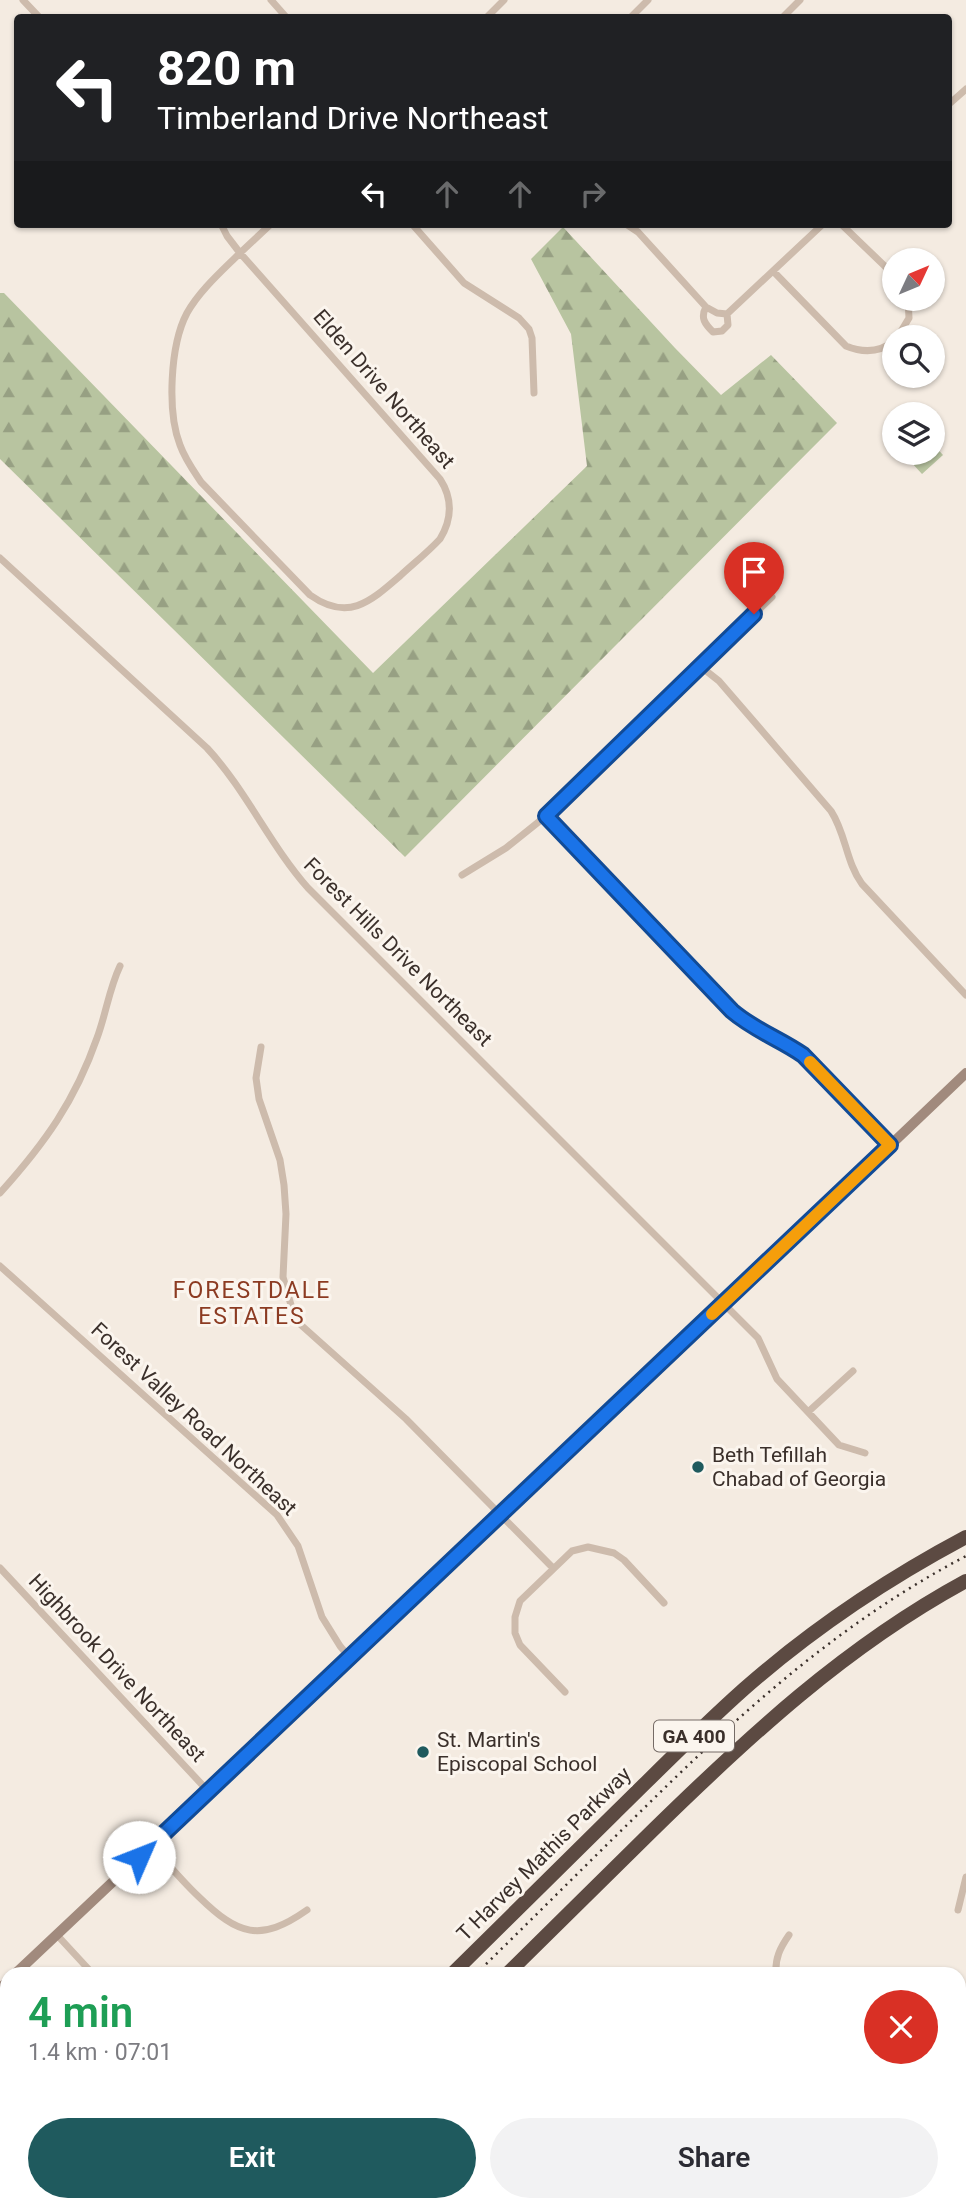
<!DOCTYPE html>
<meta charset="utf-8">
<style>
:root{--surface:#fff;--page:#f2f2f3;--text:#2b2b33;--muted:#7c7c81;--accent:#1f5a5e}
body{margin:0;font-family:Roboto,sans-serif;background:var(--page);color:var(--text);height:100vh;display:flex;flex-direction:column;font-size:26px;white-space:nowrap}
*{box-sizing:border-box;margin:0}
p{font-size:23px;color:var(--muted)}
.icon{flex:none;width:38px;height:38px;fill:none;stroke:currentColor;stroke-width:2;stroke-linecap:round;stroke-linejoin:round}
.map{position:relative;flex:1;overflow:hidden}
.sheet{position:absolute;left:0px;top:1967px;width:966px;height:245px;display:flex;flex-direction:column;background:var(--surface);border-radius:21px 21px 0 0;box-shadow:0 2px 5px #0004}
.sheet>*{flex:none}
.guide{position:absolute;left:14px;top:14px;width:938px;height:214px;border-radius:7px;box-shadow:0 2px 5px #0004;background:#202124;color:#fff;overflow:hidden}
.needle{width:46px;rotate:46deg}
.tools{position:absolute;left:882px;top:248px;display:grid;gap:14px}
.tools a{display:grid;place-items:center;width:63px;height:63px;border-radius:50%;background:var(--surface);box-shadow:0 2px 5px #0004;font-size:35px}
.pin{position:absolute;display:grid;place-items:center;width:60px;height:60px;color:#fff;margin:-72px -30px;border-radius:50% 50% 50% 0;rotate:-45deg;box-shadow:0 0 7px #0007}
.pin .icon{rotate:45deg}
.me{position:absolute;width:77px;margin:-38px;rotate:46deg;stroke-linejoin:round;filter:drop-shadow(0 0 5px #0008)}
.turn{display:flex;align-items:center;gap:24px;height:147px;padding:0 28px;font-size:32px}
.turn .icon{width:91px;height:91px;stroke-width:2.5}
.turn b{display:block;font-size:49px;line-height:60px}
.lanes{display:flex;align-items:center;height:66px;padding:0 28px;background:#0003;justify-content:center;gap:35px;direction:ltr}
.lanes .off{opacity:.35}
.round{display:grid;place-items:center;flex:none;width:74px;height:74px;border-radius:37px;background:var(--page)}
.headline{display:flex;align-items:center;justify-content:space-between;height:119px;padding:0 28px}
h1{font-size:42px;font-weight:600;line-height:52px;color:#1e9e55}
.button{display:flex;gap:14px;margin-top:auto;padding:14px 28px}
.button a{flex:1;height:80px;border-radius:42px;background:var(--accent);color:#fff;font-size:28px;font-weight:600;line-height:80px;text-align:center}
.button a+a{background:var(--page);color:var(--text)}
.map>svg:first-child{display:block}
.forest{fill:url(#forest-firs)}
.pitch{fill:#b8c4a0}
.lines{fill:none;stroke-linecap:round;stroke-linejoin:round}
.street{stroke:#cdbbac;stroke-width:7}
.secondary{stroke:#a18a7d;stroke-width:10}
.highway{stroke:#5c4a42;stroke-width:14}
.rail{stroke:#3b302b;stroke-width:2.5;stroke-dasharray:2 5;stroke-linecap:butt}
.route-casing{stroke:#114b97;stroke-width:18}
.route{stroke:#1a73e8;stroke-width:12}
.slow{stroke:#f59e0b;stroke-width:12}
.poi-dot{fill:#1f5a5e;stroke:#fbf5ee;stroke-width:2.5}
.labels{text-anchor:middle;stroke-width:6;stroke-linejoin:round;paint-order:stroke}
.shield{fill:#fbf5ee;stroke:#756b66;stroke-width:2}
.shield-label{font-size:19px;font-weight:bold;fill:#3b302b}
.street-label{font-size:21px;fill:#3b302b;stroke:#fbf5ee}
.poi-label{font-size:21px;fill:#3b302b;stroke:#fbf5ee;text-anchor:start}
.neighbourhood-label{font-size:23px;letter-spacing:2px;fill:#8c3b22;stroke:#fbf5ee}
</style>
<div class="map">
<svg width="966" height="2212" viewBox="0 0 966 2212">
<defs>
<pattern id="forest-firs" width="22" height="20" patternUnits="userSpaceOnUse" patternTransform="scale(1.75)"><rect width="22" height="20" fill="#b8c4a0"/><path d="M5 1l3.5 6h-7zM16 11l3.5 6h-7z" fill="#97a083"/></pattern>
</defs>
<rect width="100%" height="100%" fill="#f4ebe1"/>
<path class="forest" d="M563 227 675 348 721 395 771 355 837 423 405 857 0 459V293H4L373 673 587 466 571 334 531 259Z"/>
<path class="pitch" d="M933 444 943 455 922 474 910 461 919 453H933Z"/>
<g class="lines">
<path class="street" d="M23 0 40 18
M271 0 287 18
M486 18 504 0
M630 18 648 0
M782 18 800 0
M948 105 966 89
M221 224 227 236 240 253 271 224
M412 224 464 283 519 318 529 329 532 338 534 393
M626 224 638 232 706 307 717 313 727 314
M841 224 894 275
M240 253 440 479C453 499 452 519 440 539 428 552 413 564 400 576 370 602 348 622 310 595L201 482C193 470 185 459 180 445 167 412 170 345 187 313 200 290 222 271 240 253Z
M773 271 846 346C863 353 879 353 894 341
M706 307C700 318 705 324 713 332L722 331 728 325 727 314
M727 314 823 224
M897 338 909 318 908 299
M0 558 207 748C246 790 270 845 308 888L758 1338 777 1379 839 1445 865 1453
M700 666 719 681 831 811C846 834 846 862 862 884L966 995
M546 816 732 1011C754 1030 780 1039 803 1055L890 1145
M462 875 506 848 546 816 772 597
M261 1047 256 1078 259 1099 280 1160 284 1185 286 1214 283 1277 293 1312 301 1325 406 1419 553 1568
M0 1193C45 1143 75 1101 97 1038 106 1014 109 989 120 966
M0 1266 277 1515 298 1546 322 1617 340 1646 350 1658
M808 1412 853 1371
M0 1568 208 1791
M565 1692 520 1645 515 1633V1617L520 1601 572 1551 588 1547 614 1553 624 1560 664 1603
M152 1846C167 1863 182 1881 199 1897 238 1935 260 1943 307 1910
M958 1910 966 1877
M57 1935 93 1974
M776 1974C775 1958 780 1948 789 1935
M959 2152 966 2155
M625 2205 635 2212
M359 2211 364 2212
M685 2212 690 2205"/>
<path class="secondary" d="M15 1974 501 1516 966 1073
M0 1988 7 1982
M959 2169 966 2158
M931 2212 936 2205"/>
<path class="highway" d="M452 1974C506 1921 560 1867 614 1814 657 1772 699 1729 744 1689 811 1630 887 1579 966 1537
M507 1974C555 1927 603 1879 651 1832 748 1737 846 1646 966 1581
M211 2212 218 2205
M266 2212 273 2205"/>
<path class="rail" d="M476 1974C528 1923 579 1872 631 1821 735 1718 835 1625 966 1556
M243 2212 250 2205"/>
</g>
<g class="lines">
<defs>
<path id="route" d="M139 1857 890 1145 803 1055C780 1039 754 1030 732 1011L546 816 754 614"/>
</defs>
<use href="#route" class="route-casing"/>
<use href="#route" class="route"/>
<path class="slow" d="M712 1314 890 1145 810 1062"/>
</g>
<g class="poi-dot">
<circle cx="698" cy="1467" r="7"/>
<circle cx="423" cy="1752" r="7"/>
</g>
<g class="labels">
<rect class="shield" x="654" y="1720.5" width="80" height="31" rx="5"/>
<g class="shield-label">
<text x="694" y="1743">GA 400</text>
</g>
<g class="street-label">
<text transform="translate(384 389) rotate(49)" y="7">Elden Drive Northeast</text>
<text transform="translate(398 952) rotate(45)" y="7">Forest Hills Drive Northeast</text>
<text transform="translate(194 1419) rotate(43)" y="7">Forest Valley Road Northeast</text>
<text transform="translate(117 1668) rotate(47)" y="7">Highbrook Drive Northeast</text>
<text transform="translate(544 1854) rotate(-45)" y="7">T Harvey Mathis Parkway</text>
</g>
<g class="poi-label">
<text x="712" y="1462">Beth Tefillah<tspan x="712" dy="24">Chabad of Georgia</tspan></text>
<text x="437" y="1747">St. Martin's<tspan x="437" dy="24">Episcopal School</tspan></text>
</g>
<g class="neighbourhood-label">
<text x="252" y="1298">FORESTDALE<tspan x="252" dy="26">ESTATES</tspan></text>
</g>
</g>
</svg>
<div class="tools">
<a><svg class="needle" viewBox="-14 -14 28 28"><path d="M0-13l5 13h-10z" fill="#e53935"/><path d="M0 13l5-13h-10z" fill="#7c7c81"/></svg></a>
<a><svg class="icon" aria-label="search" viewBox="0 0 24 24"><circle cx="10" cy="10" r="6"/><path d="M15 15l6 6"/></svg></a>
<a><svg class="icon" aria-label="layers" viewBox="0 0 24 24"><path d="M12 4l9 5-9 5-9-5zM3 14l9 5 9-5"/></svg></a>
</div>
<div class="pin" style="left:754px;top:614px;background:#d93025"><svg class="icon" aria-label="arrive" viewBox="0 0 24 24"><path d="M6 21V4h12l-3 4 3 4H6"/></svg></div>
<svg class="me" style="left:139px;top:1857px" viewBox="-20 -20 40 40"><circle r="19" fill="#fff"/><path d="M0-13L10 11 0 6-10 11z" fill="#1a73e8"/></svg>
<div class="guide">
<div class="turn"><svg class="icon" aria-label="left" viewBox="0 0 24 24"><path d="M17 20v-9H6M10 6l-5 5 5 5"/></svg><div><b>820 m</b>Timberland Drive Northeast</div></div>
<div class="lanes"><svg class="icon" aria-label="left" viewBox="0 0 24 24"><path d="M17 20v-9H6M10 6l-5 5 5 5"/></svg><svg class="icon off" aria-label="ahead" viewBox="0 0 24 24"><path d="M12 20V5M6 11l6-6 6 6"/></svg><svg class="icon off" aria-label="ahead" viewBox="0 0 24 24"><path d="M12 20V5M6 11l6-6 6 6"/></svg><svg class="icon off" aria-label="right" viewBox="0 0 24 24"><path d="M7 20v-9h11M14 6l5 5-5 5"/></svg></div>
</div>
<section class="sheet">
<div class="headline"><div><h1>4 min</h1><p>1.4 km · 07:01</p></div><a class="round" style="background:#d93025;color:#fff"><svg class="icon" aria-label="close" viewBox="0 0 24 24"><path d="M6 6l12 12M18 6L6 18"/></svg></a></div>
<div class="button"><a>Exit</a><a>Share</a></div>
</section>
</div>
